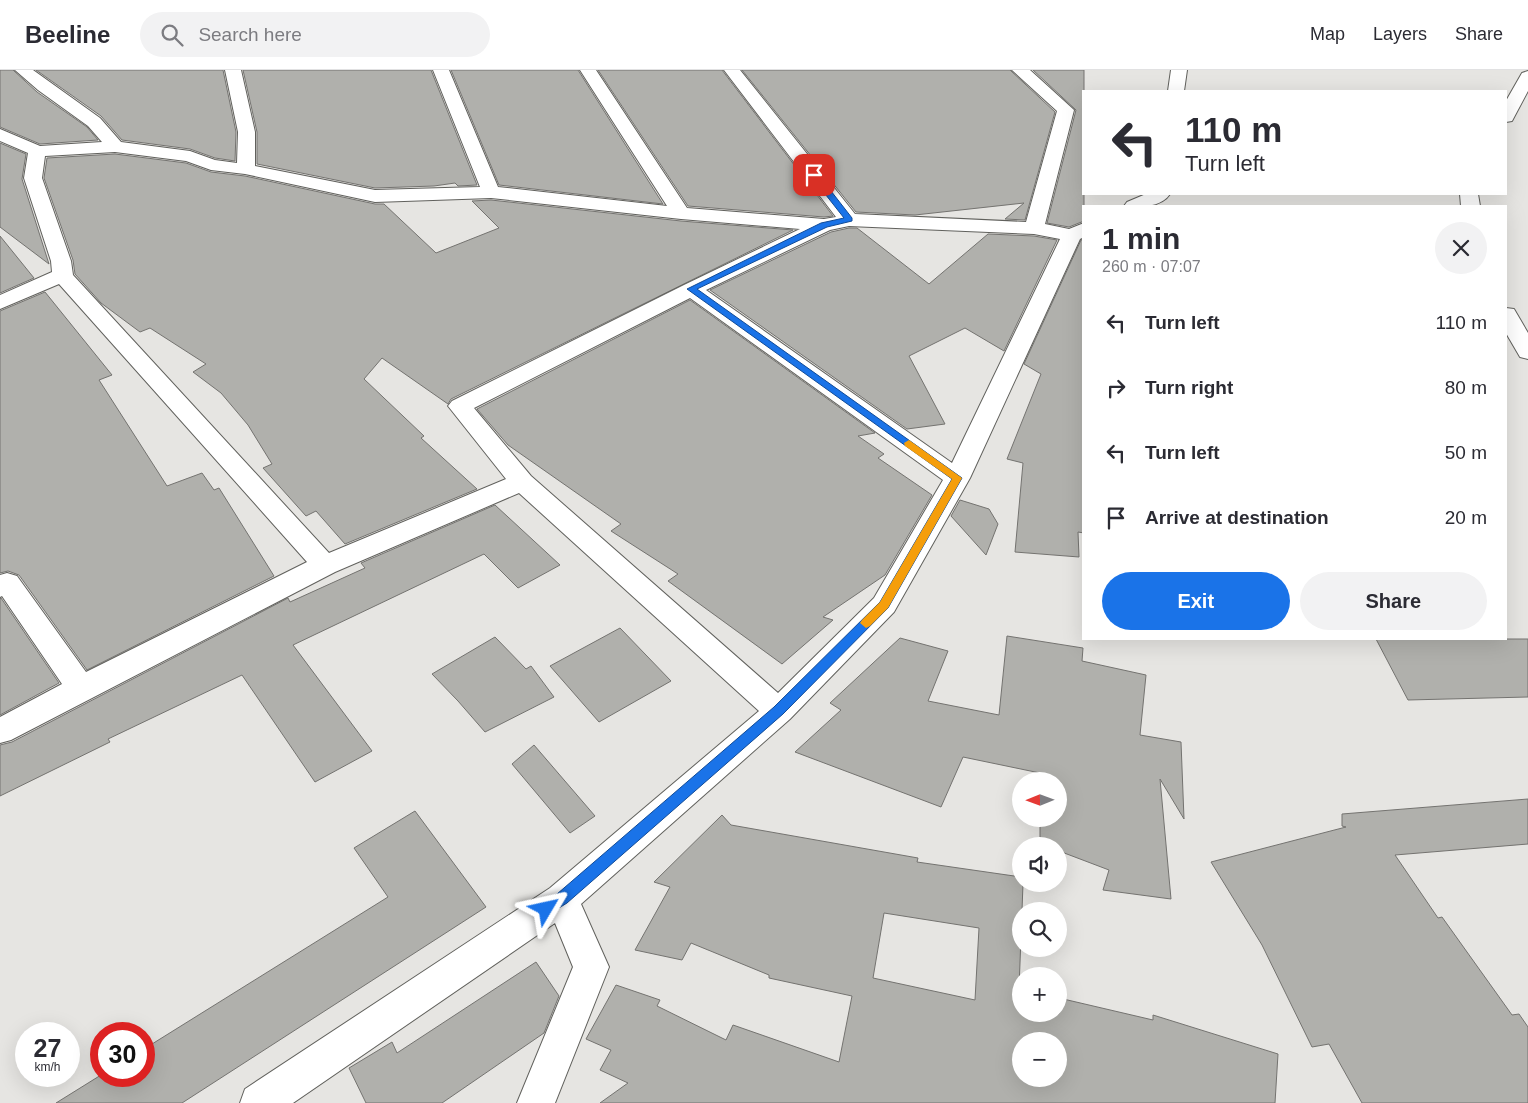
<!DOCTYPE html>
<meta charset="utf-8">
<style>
:root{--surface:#fff;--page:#f2f2f3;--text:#2b2b33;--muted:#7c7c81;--line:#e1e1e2;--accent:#1a73e8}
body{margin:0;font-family:Helvetica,sans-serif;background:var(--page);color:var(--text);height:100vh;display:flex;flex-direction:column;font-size:19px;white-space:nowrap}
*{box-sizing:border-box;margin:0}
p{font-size:16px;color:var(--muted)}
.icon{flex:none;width:28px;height:28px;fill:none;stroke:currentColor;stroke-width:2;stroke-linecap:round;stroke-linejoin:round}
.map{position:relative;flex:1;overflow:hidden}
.side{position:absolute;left:1082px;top:135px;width:425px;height:435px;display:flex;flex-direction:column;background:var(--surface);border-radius:0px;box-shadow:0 5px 20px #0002}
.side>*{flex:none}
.hud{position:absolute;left:1082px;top:20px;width:425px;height:105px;border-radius:0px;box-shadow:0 5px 20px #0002;background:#fff;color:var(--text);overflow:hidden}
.needle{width:32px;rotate:269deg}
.controls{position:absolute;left:1012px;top:702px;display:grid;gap:10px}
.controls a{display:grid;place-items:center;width:55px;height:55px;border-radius:50%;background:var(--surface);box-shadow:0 5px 20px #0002;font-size:25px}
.speed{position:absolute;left:15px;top:952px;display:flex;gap:10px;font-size:25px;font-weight:700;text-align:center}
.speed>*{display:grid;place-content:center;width:65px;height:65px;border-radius:50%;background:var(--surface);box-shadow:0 5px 20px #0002;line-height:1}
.speed small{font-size:12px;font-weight:400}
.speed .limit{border:8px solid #d22;background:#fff;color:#111}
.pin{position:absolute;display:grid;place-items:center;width:42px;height:42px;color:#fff;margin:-21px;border-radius:10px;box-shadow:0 2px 8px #0006}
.me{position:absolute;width:55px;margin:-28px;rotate:54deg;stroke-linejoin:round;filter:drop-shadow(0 0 4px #0008)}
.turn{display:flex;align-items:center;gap:18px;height:105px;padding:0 20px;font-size:22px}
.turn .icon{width:65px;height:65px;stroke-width:2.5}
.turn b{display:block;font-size:35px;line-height:42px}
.round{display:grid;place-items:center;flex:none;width:52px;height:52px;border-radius:26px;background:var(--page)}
.summary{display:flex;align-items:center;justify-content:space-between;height:85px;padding:0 20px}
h1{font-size:30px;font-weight:800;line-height:38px}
.button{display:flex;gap:10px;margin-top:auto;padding:10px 20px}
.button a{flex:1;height:58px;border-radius:30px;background:var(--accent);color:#fff;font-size:20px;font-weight:800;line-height:58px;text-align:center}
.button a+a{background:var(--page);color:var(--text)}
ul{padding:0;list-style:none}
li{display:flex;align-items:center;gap:15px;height:65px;padding:0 20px}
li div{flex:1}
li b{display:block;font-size:19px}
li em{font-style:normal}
header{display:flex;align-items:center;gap:30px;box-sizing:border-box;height:70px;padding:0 25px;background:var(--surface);border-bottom:1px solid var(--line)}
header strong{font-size:24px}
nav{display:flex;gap:28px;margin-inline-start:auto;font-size:18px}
.search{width:350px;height:45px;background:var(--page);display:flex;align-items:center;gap:12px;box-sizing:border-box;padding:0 18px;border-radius:28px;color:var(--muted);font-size:19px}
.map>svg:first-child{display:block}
.building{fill:#b0b0ac;stroke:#747370;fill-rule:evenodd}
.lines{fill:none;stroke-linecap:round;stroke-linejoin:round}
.street-casing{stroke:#61615d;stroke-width:2}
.street{fill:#fff;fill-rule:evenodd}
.route{fill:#1a73e8;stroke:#114b97}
.slow{fill:#f59e0b}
</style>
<header>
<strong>Beeline</strong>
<div class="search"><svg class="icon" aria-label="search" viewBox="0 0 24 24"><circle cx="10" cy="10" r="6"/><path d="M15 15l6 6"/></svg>Search here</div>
<nav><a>Map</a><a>Layers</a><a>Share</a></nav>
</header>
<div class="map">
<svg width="1528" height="1033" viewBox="0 0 1528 1033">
<rect width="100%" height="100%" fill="#e6e5e2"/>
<path class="building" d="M0 0H13L37 22 87 57 98 70 40 74 0 57Z
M36 0H223L236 62 235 91 215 88 190 79 122 70 101 46Z
M243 0H431L477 115 458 116 455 113 434 116 375 118 257 94V62Z
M451 0H578L663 134 499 115Z
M598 0H722L833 146 824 147 688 136Z
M742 0H1010L1055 42 1025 150 1005 149 1024 133 915 145 856 142Z
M1033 0H1084V151L1069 157 1047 153 1076 40Z
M0 73 26 84 22 109 49 194 0 157Z
M115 84 186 93 211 102 245 106 375 134H384L436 183 499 158 472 131 491 130 681 151 793 160 451 329 448 334 382 288 364 309 424 366 421 368 477 419 345 474 316 441 306 446 263 398 272 394 248 355 221 323 193 302 206 294 150 258 140 262 101 233 75 204 73 190 44 108 47 88Z
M849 158H857L929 214 988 164 1034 166 1057 170 1004 281 965 258 909 286 945 354 907 359 710 220 831 162Z
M0 166 34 208 0 223Z
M1084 169V463L1078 462 1079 487 1015 482 1023 393 1007 389 1041 304 1024 294 1081 170Z
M45 222 112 305 99 310 167 416 202 403 214 420 219 418 274 506 87 600 19 505 8 501 0 503V241Z
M690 230 875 363 858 366 884 384 878 388 932 425 885 505 823 547 833 550 782 594 668 511 678 504 611 461 621 454 508 375 477 339Z
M960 430 989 439 998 454 986 485 951 446Z
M495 435 560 495 518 518 484 484 293 575 372 681 315 712 242 605 108 669 110 672 0 726V675L12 672 288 528 290 532 365 498 361 493Z
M1 528 59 613 0 645V529Z
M620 558 671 611 599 652 550 596Z
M1007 566 1083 578 1082 591 1146 605 1140 665 1181 672 1184 749 1160 709 1171 829 1103 820 1109 800 1059 781V776L1040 774V749H1059V711H1040V703L963 687 941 737 795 682 841 640 830 633 900 568 948 581 928 631 999 645Z
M495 567 526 599 531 596 554 627 485 662 458 631 432 604Z
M1376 569H1528V627L1408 630Z
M534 675 595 746 570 763 512 694Z
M1528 729V774L1395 785 1438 848 1442 847 1512 945 1519 944 1528 957V1033H1362L1329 974 1312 977 1262 875 1211 792 1346 757 1342 756V744Z
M415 741 486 837 182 1033H56L101 1005 144 1006V979L388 827 354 778Z
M722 745 731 755 918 788 917 792 1021 807V814H1023L1019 919 1021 920V944H1059V928L1153 950V945L1278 984 1275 1033H600L628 1013 600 1000 611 980 586 969 616 915 660 930 657 936 726 970 733 955 839 992 852 926 769 908V905L691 873 682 890 635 880 670 817 654 812ZM884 843 979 858 975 930 873 908ZM1021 971H1059V1009H1021Z
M536 892 559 926 544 963 442 1033H366L349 998 392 972 397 983Z"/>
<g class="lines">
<defs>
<path id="street" d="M15 0H33L100 48 121 72 190 81 215 90 237 93 238 62 225 0H241L255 62V96L375 120 480 117 433 0H449L498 117 667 136 580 0H596L687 138 824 149 836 147 724 0H740L855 144 1026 152 1057 41 1012 0H1030L1074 40 1045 154 1069 159 1084 153V167L1080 169 970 408 894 542 790 649 581 834 609 897 555 1033H517L573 897 555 853 293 1033H240L245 1019 550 818 759 641 519 423 335 502 11 670 0 673V647L62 614 2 526 0 527V505L7 503 17 506 86 602 307 492 59 214 0 239V225L52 202 51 191 24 108 28 83 0 71V59L40 76 102 72 88 56 38 20ZM115 82 186 91 211 100 245 104 375 132 491 128 681 149 800 159 684 215 452 331 448 336 452 341 506 409 329 483 73 205 71 191 42 108 45 86ZM849 156 1034 164 1060 169 952 393 706 220 830 160ZM690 228 943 410 874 528 778 623 531 406 474 338Z
M1171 0H1187L1184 21H1168Z
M1528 1V21L1512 51 1506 52V31L1522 3Z
M1146 124H1170C1161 138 1139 137 1124 136L1127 132Z
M1460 124H1478L1480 136H1461Z
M1506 238 1514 239 1528 263V289L1520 287 1506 263Z"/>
</defs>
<use href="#street" class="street-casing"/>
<use href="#street" class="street"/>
</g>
<path class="route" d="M811 103H817L852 148V151L827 157 697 219 962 408 888 538 783 644 567 833 546 846 541 844 539 839 541 835 557 824 774 637 880 532 952 409 687 219 821 153 844 148 811 106Z"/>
<path class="slow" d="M909 370 962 408 888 538 870 556 866 558 860 553 862 550 880 532 952 409 905 376 904 373Z"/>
</svg>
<div class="controls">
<a><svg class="needle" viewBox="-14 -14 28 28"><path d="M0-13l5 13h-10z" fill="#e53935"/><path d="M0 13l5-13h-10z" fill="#7c7c81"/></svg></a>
<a><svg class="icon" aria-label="sound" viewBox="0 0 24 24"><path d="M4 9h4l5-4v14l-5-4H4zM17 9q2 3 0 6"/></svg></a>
<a><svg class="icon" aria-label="search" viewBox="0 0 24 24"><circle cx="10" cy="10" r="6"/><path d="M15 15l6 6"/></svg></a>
<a>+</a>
<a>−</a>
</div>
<div class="speed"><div>27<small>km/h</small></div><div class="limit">30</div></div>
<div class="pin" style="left:814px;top:105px;background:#d93025"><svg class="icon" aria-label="arrive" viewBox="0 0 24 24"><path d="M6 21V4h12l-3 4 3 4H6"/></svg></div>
<svg class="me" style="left:546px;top:839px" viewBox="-20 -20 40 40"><path d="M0-17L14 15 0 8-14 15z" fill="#1a73e8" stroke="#fff" stroke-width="4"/></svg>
<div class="hud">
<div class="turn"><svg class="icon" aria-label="left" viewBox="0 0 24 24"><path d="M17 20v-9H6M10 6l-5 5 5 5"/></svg><div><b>110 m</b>Turn left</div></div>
</div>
<section class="side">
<div class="summary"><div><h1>1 min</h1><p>260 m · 07:07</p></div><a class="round"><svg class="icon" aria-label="close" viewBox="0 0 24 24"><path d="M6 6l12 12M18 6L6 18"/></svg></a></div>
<ul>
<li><svg class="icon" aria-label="left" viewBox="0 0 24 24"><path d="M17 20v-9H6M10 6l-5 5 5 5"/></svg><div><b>Turn left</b></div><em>110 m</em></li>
<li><svg class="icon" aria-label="right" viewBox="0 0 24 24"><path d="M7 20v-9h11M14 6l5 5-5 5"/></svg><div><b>Turn right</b></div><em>80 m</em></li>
<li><svg class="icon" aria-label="left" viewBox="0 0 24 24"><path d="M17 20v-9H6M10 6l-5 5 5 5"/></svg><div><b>Turn left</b></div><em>50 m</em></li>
<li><svg class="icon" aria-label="arrive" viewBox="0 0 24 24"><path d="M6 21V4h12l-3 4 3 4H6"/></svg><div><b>Arrive at destination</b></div><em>20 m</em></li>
</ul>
<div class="button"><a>Exit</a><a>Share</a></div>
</section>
</div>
